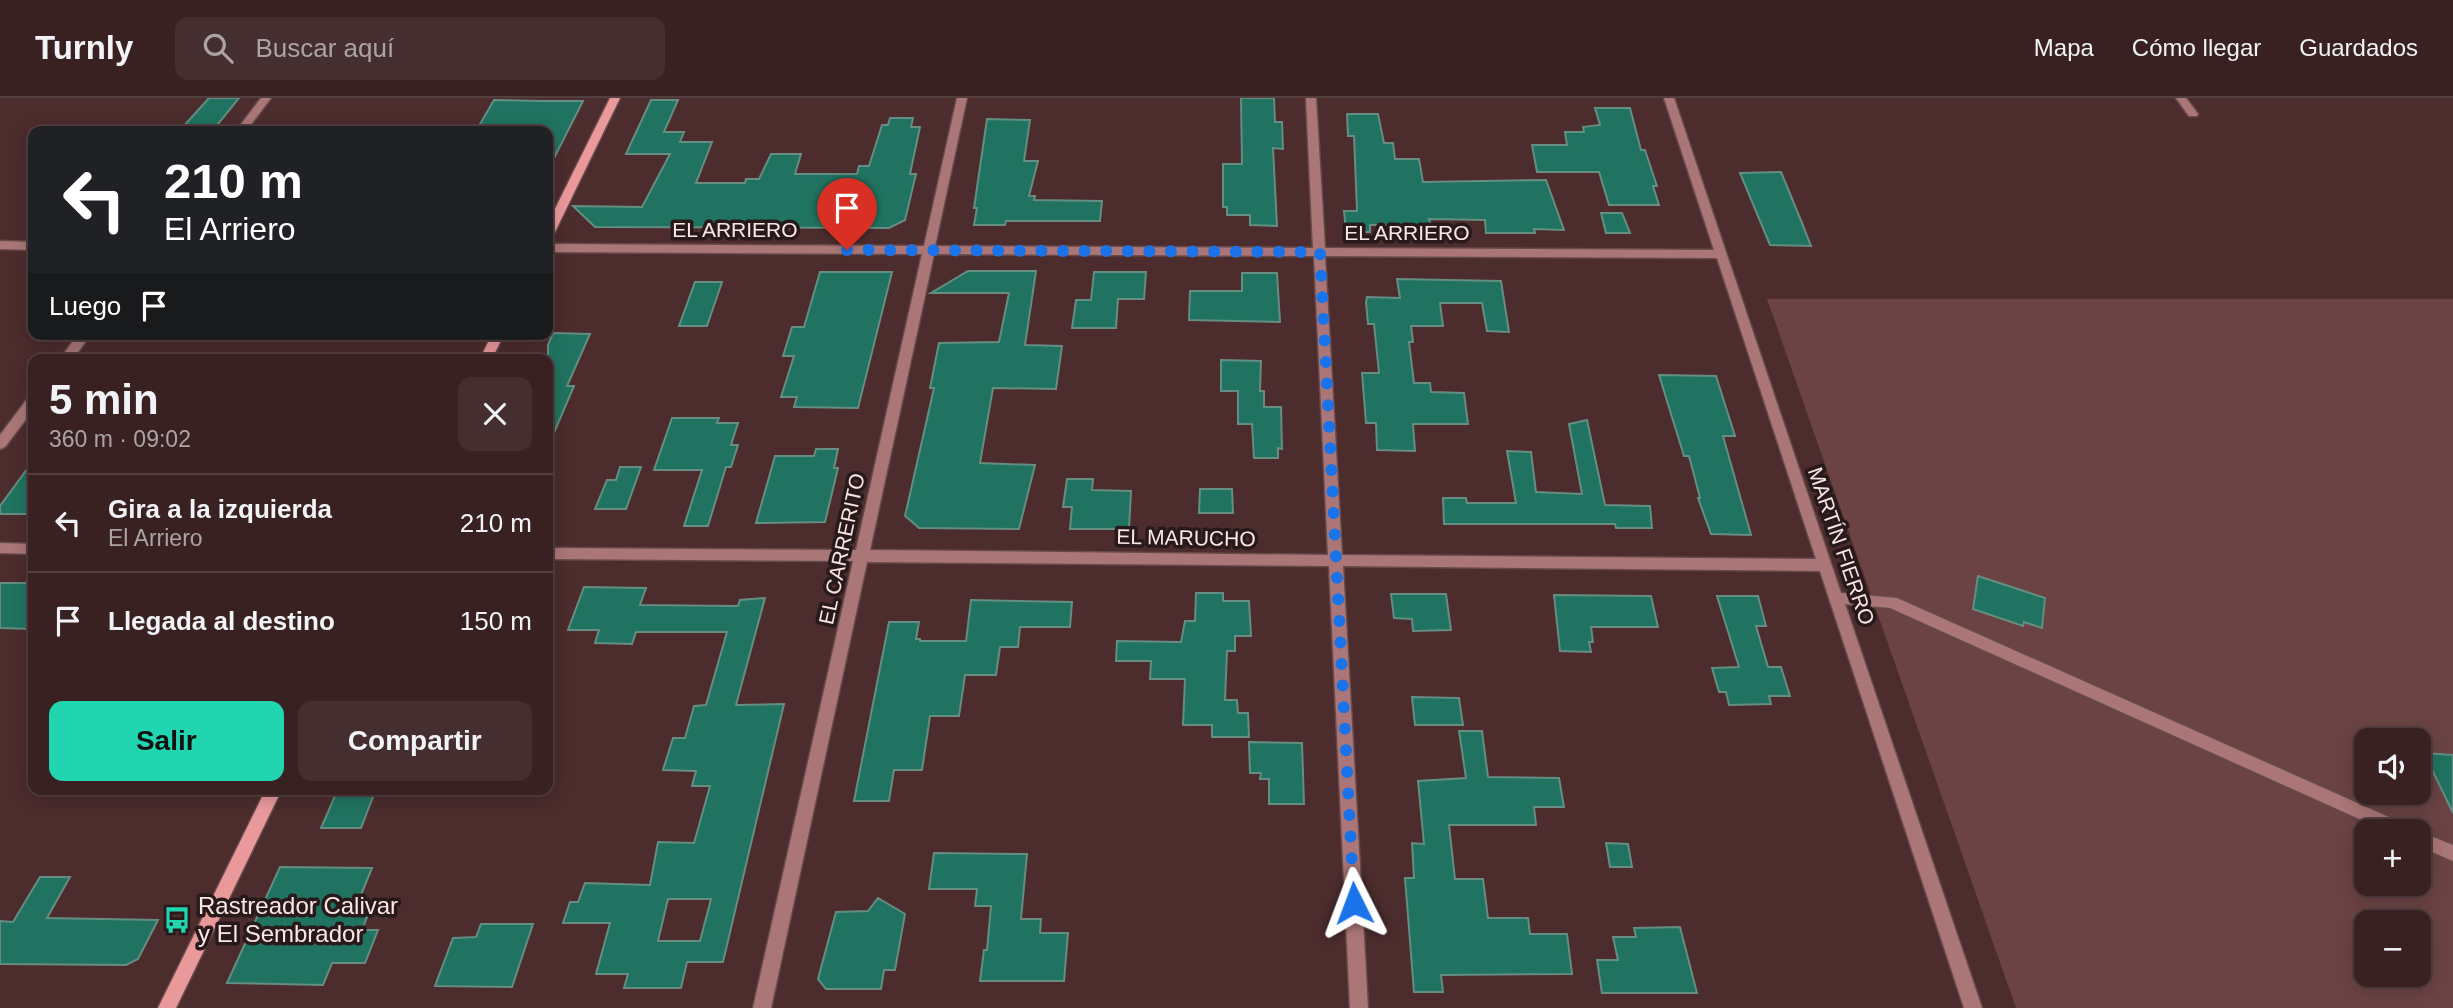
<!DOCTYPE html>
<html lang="es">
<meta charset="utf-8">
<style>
:root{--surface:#392122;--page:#442e2f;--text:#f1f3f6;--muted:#aba3a5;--line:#533e40;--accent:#21d5b0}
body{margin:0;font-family:Arial,sans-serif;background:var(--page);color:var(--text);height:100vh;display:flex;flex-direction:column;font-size:26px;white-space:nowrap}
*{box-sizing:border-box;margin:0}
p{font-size:23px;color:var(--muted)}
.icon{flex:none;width:38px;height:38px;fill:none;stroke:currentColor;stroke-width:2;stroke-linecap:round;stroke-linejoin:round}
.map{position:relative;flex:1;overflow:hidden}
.sheet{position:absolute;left:28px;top:256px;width:525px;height:441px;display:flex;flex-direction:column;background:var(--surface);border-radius:14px;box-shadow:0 4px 18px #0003,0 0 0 2px var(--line)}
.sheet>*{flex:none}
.guide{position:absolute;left:28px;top:28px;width:525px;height:214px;border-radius:14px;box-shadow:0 4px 18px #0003,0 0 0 2px var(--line);background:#202124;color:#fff;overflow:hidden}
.controls{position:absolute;left:2354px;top:630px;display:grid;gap:14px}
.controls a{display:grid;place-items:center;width:77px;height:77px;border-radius:14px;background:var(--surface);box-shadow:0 4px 18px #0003,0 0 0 2px var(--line);font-size:35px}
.pin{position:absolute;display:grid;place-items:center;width:60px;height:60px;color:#fff;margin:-72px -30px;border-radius:50% 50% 50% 0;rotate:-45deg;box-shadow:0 0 7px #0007}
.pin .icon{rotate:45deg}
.me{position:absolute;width:77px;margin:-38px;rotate:357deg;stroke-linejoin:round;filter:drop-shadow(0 0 5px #0008)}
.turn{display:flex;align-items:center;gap:24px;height:147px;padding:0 21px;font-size:32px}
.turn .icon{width:91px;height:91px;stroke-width:2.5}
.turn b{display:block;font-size:49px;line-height:60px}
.then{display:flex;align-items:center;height:66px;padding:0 21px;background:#0003;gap:14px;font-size:26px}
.round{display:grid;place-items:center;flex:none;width:74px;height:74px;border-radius:14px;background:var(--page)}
.head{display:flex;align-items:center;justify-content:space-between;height:119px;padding:0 21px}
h1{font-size:42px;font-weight:800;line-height:52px}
.button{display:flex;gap:14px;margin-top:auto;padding:14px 21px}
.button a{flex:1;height:80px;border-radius:14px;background:var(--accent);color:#111;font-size:28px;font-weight:800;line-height:80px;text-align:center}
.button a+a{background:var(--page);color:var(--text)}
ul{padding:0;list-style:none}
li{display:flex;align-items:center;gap:21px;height:98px;padding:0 21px;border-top:2px solid var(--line)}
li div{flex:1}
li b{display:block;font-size:26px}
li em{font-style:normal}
header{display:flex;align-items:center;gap:42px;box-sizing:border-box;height:98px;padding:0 35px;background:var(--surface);border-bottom:2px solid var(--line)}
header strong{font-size:33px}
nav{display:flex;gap:38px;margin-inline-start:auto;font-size:24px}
.search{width:490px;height:63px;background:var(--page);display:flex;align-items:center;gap:18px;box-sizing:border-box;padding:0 24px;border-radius:14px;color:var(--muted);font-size:26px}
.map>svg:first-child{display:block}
.green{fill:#6b4344;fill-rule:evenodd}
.building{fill:#207360;stroke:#658d81;stroke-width:2;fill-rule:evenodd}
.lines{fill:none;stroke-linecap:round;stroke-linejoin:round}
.service-casing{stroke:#684a4a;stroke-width:3}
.minor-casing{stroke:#684a4a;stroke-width:3}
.secondary-casing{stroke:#684a4a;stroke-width:3}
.service{fill:#aa7677;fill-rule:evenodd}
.minor{fill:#aa7677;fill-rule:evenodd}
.secondary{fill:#ea999b;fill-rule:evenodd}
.route{stroke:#1a73e8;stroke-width:12;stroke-dasharray:0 21.6}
.labels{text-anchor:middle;stroke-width:7;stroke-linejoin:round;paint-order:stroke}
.street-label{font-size:21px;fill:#fbe5e5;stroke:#281a1a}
.near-poi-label{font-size:24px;fill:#fbe5e5;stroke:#281a1a;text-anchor:start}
</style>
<header>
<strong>Turnly</strong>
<div class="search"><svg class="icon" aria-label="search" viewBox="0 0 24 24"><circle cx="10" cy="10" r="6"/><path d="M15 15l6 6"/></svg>Buscar aquí</div>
<nav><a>Mapa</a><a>Cómo llegar</a><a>Guardados</a></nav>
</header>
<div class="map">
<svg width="2453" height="910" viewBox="0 0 2453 910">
<rect width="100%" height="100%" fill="#4c2c2d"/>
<path class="green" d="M1767 201H2453V910H2016ZM2366 642H2418V695H2366ZM2366 733H2418V786H2366ZM2366 824H2418V877H2366Z"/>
<path class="building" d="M209 0H239L214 31H181Z
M1241 0H1274L1275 24H1282L1283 51 1273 50 1277 128 1250 127V117H1227V109H1223V66H1242Z
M494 2 542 3H583L548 72V33H476Z
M651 2H678L664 34H684L680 44H712L696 85H745L746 81H759L771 56H801L795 76H857L859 68H869L882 27H888L890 20H913L911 29H920L910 76H916L905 122 889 130 595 129 573 108 642 109 670 56H626Z
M1595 10H1630L1641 52H1645L1657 88H1653L1659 107H1609L1599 74H1537L1532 47H1567L1565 34H1584L1583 29 1600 27Z
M1347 16H1378L1384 45H1393L1395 61H1419L1423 84 1546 82 1564 132 1534 131 1535 135H1486L1485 122 1429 121 1431 127H1370V134H1346L1344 113H1357L1354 38H1348Z
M987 21 1030 22 1024 63H1038L1029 98H1035L1034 102 1102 103 1100 123H1006L1005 127H974L977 110H974Z
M1781 74 1802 125 1811 148 1770 147 1740 75Z
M1601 115H1622L1630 135H1606Z
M968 173H1036L1025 247 1062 248 1056 291 993 290 980 365 1035 367 1019 431 919 430 905 418 934 290H930L939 245 999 244 1009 195H931Z
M820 174H892L858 310 794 309 797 299H781L794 258H783L792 229H804Z
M1094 174H1146L1144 201H1118L1116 230H1072L1076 202H1091Z
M1242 175H1277L1280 224 1189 222 1190 193H1242Z
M1397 181 1501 183 1509 234 1487 233 1482 205H1440L1443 228H1411L1413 244H1409L1414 285H1430L1431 294 1464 295 1468 326H1413L1415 353 1377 352 1376 325H1366L1362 275H1379L1374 226H1368L1366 204 1367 199 1400 200Z
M695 184H722L707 228H679Z
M553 235 590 236 567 288H574L548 349V247Z
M1221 262 1261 263 1260 293H1264V309H1281L1282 351 1278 350V360H1254L1252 326H1238V293H1221Z
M1659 277 1716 278 1735 338H1723L1751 437 1711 436 1698 400H1700L1689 358H1684Z
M672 320H719L717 325H738L731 347H738L731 369H726L708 428H684L702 372H654Z
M1587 322 1605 407 1650 408 1652 430H1616L1615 426H1444L1443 400H1466L1467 405H1516L1507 353 1531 354 1536 394 1582 396 1569 326Z
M816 351H838L834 370H838L825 424 756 425 775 358H814Z
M33 363V409L29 416H0V408Z
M620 369H641L626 411H595L607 382H616Z
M1067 381H1093L1092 392 1131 393 1129 431H1070L1072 409H1063Z
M1200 391H1232L1233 415H1199Z
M1978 478 2045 500 2042 530 2024 524 2023 528 1973 511Z
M0 485H33V531L0 530Z
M584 489 646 490 640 507 738 508 740 502 765 500 736 607 784 606 780 623 723 864H687L681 890H624L628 876H596L610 825H563L570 804H578L585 785 650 787 658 744 694 745 710 688H692L696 673 663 672 673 640H685L694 608 706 607 727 534H636L632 546 595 545 599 532H568ZM668 801H711L700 843H658Z
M1196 495H1223V503H1249L1251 538H1235V553H1227L1225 602H1237L1238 615H1248L1249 639H1212V627H1183L1185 581H1150L1151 563H1116L1117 543 1181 544 1185 523H1195Z
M1391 496H1446L1451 532 1413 533 1412 521 1394 520Z
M1554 497 1651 498 1658 529H1591L1593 544H1589L1591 554 1560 553Z
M1717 498H1758L1766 528H1756L1768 569H1781L1790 598H1769L1771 606 1729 607 1726 594H1719L1712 570 1739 569Z
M971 502 1072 504 1070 529H1020L1018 549H1000L996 577H965L959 618H930L922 672H894L889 703H854L889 524H919L916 541H920V543H966Z
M1412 599 1459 600 1463 627H1415Z
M1459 633H1482L1488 679 1559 680 1564 709H1534L1536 727H1449L1455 781H1483L1488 820H1528L1530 836H1567L1572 876 1441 877 1443 894H1414L1405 780H1414L1412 745 1424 746 1418 683 1466 680Z
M1249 644 1302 645 1304 706H1269V681H1260L1261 675H1250Z
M2424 655 2453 657V715Z
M338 691H376L361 730H321Z
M1606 745 1628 746 1632 769H1610Z
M934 755 1027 756 1021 821H1041L1040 835H1068L1064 883H980L984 852H987L991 808H975L977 791H929Z
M280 769 372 770 354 814H369L362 832H378L365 865H332L323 887 227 885Z
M40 779H70L47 820 158 822 138 861 126 867 0 866V823L13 824Z
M878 800 905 816 895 872H884L881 891H826L818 881 836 814 868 813Z
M481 826H533L512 889 435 888 453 840 476 839Z
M1680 829 1697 895H1602L1597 862H1618L1613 839H1636L1634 830Z"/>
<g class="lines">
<defs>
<path id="service" d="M2176 0H2186L2198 16 2197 18H2189Z"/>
<path id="minor" d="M261 0H271L246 33H236Z
M957 0H967L935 148 1313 150 1306 0H1316L1325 150 1714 152 1664 0H1674L1841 495 1897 500 2409 728 2411 733H2386L1890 510 1845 506 1982 910H1964L1820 473 1343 468 1368 910H1350L1329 468 867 464 771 910H753L853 463 548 461V450L856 452 922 156 548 154V146L924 148ZM934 156 1314 158 1328 457 870 452ZM1325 158 1717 160 1816 461 1342 457Z
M0 143 33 144V152L0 151Z
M78 236H91L73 261H60Z
M33 298V312L5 349 0 351V337L28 300Z
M0 445 33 446V456L0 455Z
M2416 733H2418L2453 747V763L2418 748V733Z"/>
<path id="secondary" d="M610 0H620L554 136 548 140V125Z
M492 236H504L492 261H480Z
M266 691H282L176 910H158Z"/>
</defs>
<use href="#service" class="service-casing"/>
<use href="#minor" class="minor-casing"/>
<use href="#secondary" class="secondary-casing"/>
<use href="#service" class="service"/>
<use href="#minor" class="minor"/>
<use href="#secondary" class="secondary"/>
</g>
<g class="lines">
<path class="route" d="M847 152 1320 154 1354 805"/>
</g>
<defs>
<symbol id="bus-bare" viewBox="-9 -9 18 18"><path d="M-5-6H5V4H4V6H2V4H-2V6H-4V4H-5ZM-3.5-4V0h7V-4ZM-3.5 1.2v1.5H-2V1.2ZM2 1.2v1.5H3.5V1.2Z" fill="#21d5b0" stroke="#281a1a" stroke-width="2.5" paint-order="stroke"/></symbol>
</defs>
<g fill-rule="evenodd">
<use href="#bus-bare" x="158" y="803" width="38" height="38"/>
</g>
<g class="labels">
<g class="street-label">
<text x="735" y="139">EL ARRIERO</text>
<text x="1407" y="142">EL ARRIERO</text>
<text transform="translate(1186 440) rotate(1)" y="7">EL MARUCHO</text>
<text transform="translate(1841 448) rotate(71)" y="7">MARTÍN FIERRO</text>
<text transform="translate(842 451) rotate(-78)" y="7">EL CARRERITO</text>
</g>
<g class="near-poi-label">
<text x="198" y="816">Rastreador Calivar<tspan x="198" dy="28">y El Sembrador</tspan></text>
</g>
</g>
</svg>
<div class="controls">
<a><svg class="icon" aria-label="sound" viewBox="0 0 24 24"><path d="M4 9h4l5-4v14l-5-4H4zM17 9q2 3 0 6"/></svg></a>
<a>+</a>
<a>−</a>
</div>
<div class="pin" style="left:847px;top:152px;background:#d93025"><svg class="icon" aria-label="arrive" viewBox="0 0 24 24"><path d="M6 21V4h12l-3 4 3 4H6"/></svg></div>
<svg class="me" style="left:1354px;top:805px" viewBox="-20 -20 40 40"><path d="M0-17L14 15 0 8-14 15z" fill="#1a73e8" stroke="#fff" stroke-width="4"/></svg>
<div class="guide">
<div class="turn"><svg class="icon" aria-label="left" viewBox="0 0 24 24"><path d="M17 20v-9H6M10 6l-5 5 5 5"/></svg><div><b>210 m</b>El Arriero</div></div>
<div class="then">Luego<svg class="icon" aria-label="arrive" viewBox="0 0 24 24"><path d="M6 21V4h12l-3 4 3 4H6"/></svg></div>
</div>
<section class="sheet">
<div class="head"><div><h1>5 min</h1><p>360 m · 09:02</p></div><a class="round"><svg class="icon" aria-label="close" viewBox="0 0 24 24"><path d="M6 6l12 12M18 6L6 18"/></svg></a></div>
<ul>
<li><svg class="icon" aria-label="left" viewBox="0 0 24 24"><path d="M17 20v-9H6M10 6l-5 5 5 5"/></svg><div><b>Gira a la izquierda</b><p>El Arriero</p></div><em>210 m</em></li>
<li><svg class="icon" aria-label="arrive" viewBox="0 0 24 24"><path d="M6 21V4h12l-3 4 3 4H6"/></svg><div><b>Llegada al destino</b></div><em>150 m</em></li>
</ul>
<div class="button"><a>Salir</a><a>Compartir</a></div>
</section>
</div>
